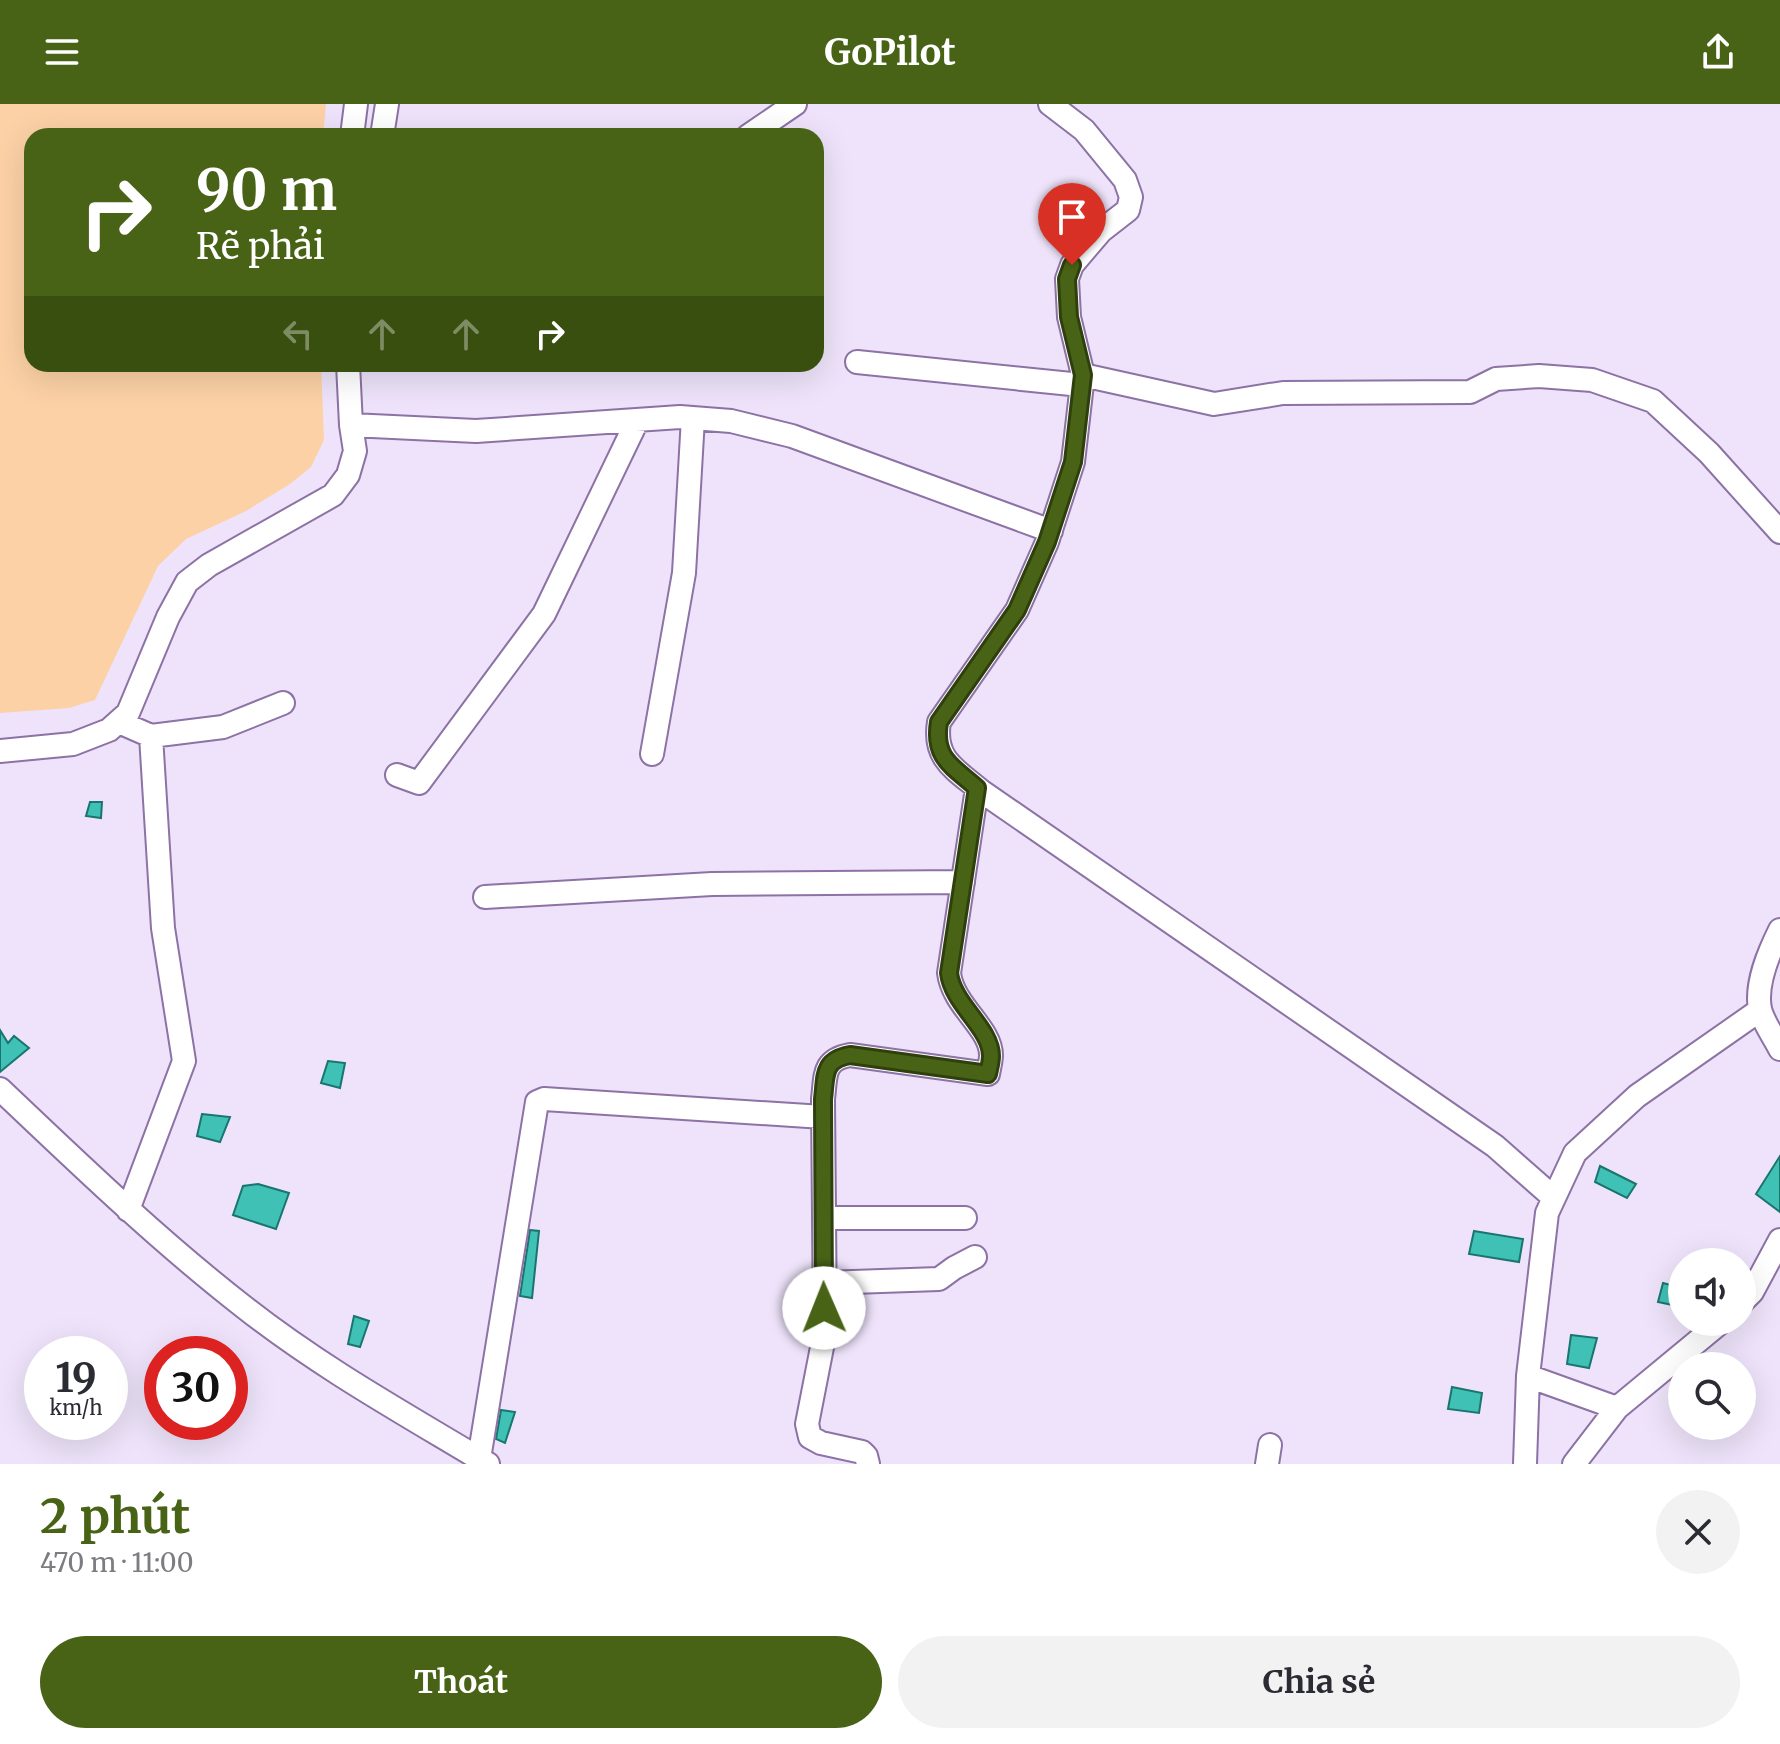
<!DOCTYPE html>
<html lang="vi">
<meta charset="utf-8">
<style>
:root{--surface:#fff;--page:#f2f2f3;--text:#2b2b33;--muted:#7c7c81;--accent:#486315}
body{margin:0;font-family:Merriweather,serif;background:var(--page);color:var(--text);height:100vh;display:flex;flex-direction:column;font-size:30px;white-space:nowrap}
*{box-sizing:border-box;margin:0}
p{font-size:26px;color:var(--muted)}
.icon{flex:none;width:44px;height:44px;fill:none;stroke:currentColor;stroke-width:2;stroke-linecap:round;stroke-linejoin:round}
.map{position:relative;height:1360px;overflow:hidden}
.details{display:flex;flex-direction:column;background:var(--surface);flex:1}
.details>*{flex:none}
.hud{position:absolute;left:24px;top:24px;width:800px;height:244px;border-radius:24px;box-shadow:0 8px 32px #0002;background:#486315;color:#fff;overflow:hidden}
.tools{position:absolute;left:1668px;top:1144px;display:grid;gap:16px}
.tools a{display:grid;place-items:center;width:88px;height:88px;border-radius:50%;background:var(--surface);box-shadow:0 8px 32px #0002;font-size:40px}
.speed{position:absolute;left:24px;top:1232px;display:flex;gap:16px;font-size:40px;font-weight:700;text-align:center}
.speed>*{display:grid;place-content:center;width:104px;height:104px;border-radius:50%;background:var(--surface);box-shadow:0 8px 32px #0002;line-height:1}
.speed small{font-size:20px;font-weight:400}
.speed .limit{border:12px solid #d22;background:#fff;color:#111}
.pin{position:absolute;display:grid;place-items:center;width:68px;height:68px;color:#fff;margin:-82px -34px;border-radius:50% 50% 50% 0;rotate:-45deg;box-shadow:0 0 8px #0007}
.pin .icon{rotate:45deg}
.me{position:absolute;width:88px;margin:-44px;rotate:359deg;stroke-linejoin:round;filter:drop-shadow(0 0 6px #0008)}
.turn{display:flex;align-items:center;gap:28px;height:168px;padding:0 40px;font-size:36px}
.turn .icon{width:104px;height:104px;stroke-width:2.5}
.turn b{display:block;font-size:56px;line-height:68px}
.lanes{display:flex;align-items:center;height:76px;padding:0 40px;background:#0003;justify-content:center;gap:40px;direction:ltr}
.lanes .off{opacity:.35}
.round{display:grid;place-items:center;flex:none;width:84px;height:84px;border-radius:42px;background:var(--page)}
.headline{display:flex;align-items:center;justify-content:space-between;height:136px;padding:0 40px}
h1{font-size:48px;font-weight:700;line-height:60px;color:var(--accent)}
.action{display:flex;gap:16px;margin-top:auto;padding:16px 40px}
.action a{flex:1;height:92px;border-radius:48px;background:var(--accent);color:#fff;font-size:32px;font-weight:700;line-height:92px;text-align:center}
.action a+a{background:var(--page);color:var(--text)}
header{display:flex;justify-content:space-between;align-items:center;height:104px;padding:0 40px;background:var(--accent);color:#fff;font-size:36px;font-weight:700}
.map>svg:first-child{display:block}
.green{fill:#fcd1a6}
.building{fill:#40c1b6;stroke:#19756e;stroke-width:2}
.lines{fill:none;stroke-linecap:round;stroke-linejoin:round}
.minor-casing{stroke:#8c72a5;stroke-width:26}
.minor{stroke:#fff;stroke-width:22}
.route-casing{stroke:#2f400e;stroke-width:20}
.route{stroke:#486315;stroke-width:14}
</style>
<header><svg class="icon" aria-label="menu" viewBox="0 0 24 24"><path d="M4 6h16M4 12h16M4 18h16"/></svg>GoPilot<svg class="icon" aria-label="share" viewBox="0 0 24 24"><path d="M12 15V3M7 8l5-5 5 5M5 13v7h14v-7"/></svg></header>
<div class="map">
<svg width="1780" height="1360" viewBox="0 0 1780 1360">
<rect width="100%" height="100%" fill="#eee3fa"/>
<path class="green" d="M0 0H326L323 32H32V260H321L324 336 311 363 290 380 246 407 186 435 158 462 95 596 69 604 0 609Z"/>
<path class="building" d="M90 698H102L101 714 86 712Z
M0 926 8 939 14 932 29 944 0 968Z
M328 957 345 959 340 984 321 979Z
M202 1010 230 1013 220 1038 197 1032Z
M1780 1052V1108L1756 1090Z
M1600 1062 1636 1080 1627 1094 1595 1078Z
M258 1080 289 1089 276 1125 233 1111 243 1082Z
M530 1126 539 1127 532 1194 520 1192Z
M1474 1127 1523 1135 1519 1158 1469 1150Z
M1663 1179 1682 1184V1203L1658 1198Z
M354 1212 369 1217 360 1243 348 1240Z
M1571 1231 1597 1234 1589 1264 1567 1260Z
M1452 1283 1482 1289 1479 1309 1448 1305Z
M501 1306 515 1308 505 1339 496 1335Z"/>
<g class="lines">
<defs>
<path id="minor" d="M1050 0 1084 26 1125 76 1131 93 1128 106 1101 127 1072 161 1067 175 1069 213 1083 271 1073 358 1047 438 1017 506 939 618C933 655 955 665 981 687L1495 1042 1554 1094
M352 32 356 0
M382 32 387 0
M748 32 795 0
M857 258 1081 281
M1083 271 1214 300 1283 289 1470 288 1496 275 1539 272 1592 276 1653 297 1709 349 1780 428
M351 321 476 327 680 313 731 317 792 332 1051 427
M119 618 151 632 163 824 184 957 128 1106
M151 632 223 623 283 599
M0 647 73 640 109 626 128 609 168 513 187 478 209 461 333 391 348 371 355 347 351 321 348 260
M652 650 684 469 693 314
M397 671 419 679 544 510 637 317
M485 793 712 780 963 778
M1780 826C1769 848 1755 880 1760 905 1763 918 1774 933 1780 945
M0 985C79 1060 158 1136 244 1203 320 1263 405 1310 488 1360
M824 1114H965
M824 1179 939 1175 954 1164 975 1153
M1742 1198 1752 1188 1780 1136
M1528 1272 1617 1304
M479 1355 537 998 544 995 823 1013
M868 1360 866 1352 862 1348 821 1339 810 1333 807 1320 825 1228 823 995C826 972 822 956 850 951L988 970C989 964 991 957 991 951 991 924 953 902 949 869L977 684
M1267 1360 1270 1341
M1525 1360 1528 1272 1547 1109 1575 1049 1637 992 1760 906
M1574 1360 1617 1304 1721 1218"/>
</defs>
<use href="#minor" class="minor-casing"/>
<use href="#minor" class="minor"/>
</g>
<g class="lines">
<defs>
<path id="route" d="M824 1204 823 995C826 972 822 956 850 951L988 970C989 965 991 958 991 952 991 924 953 901 949 869L977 684C952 662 933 654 939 618L1017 506 1047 438 1073 358 1083 271 1069 213 1067 175 1072 161"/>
</defs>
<use href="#route" class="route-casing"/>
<use href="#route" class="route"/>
</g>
</svg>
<div class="tools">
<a><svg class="icon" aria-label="sound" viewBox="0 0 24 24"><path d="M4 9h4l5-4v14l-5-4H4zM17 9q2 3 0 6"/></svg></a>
<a><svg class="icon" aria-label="search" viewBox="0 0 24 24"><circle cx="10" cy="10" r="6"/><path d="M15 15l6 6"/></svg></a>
</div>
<div class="speed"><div>19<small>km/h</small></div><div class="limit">30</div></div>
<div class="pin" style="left:1072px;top:161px;background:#d93025"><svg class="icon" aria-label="arrive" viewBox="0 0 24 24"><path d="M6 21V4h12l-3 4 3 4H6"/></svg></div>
<svg class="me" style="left:824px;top:1204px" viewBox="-20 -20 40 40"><circle r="19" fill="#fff"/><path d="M0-13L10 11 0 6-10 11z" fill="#486315"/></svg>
<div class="hud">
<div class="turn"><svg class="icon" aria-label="right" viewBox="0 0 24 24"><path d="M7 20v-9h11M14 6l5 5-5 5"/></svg><div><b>90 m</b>Rẽ phải</div></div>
<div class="lanes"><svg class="icon off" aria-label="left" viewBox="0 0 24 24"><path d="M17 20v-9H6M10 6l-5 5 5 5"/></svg><svg class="icon off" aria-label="ahead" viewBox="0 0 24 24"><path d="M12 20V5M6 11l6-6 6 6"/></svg><svg class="icon off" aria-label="ahead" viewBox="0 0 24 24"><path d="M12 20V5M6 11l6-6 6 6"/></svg><svg class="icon" aria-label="right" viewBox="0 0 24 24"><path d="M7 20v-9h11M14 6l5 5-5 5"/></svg></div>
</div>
</div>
<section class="details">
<div class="headline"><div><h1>2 phút</h1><p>470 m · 11:00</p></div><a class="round"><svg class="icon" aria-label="close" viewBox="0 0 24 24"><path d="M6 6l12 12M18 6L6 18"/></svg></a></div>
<div class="action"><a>Thoát</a><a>Chia sẻ</a></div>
</section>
